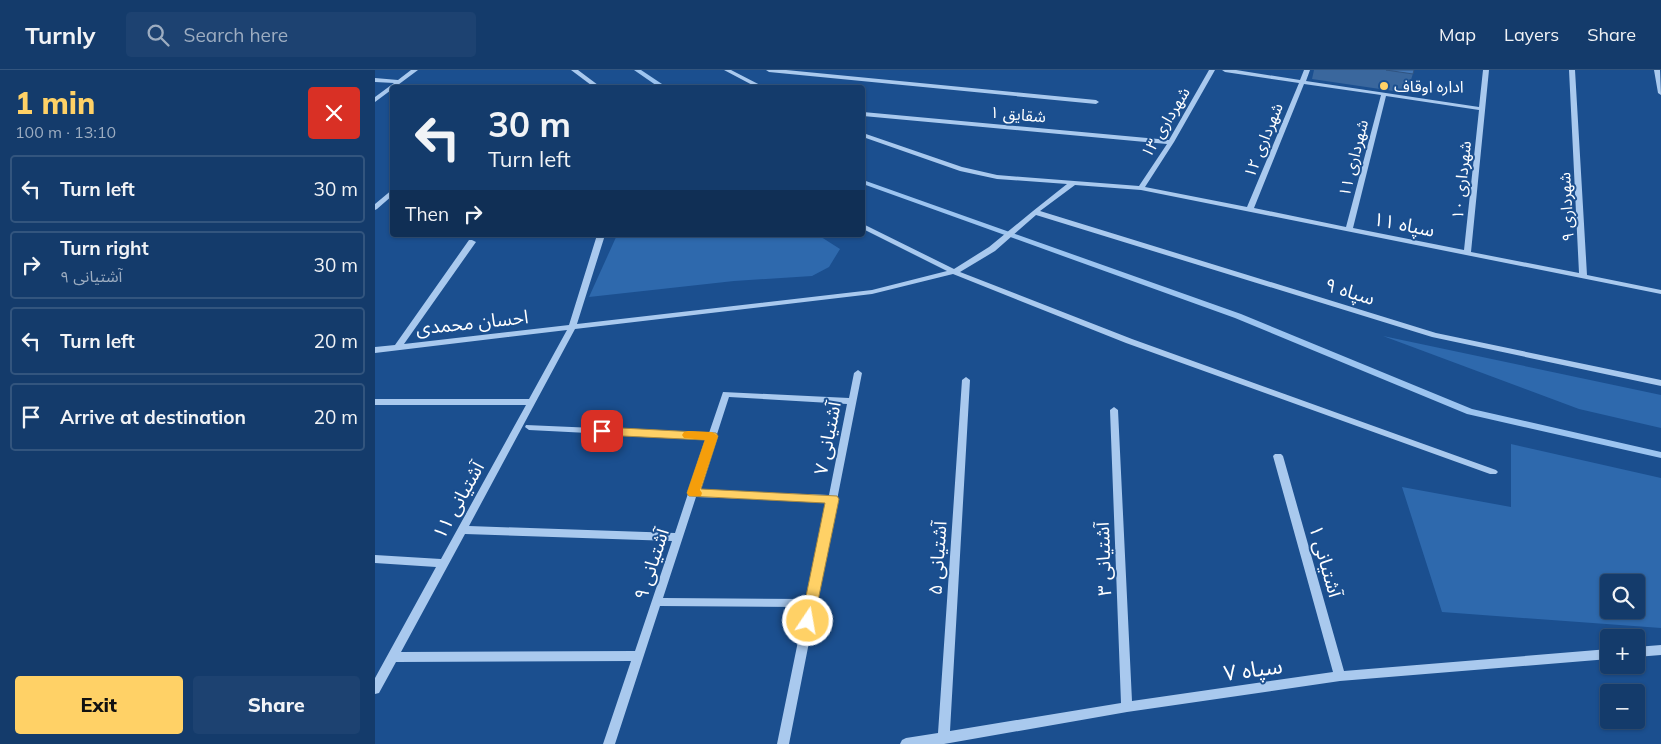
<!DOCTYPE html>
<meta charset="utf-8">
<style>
:root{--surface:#143b6b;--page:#1d4271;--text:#f1f3f6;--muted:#9dadc1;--line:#33557e;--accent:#ffd166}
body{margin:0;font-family:Mulish,"Noto Sans Arabic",sans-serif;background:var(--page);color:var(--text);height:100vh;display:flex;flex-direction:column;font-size:19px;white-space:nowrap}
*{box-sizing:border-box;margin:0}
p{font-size:16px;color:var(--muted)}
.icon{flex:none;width:28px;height:28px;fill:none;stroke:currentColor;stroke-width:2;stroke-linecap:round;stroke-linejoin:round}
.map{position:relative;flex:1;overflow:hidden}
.panel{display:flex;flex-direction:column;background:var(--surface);width:375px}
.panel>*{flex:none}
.guide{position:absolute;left:15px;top:15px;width:475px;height:152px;border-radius:5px;box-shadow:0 1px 4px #0004,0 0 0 1px var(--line);background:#143b6b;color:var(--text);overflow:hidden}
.controls{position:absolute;left:1225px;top:504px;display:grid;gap:10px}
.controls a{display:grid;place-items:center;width:45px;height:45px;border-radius:5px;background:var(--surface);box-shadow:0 1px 4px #0004,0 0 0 1px var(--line);font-size:25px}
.pin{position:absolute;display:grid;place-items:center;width:42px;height:42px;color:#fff;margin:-21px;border-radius:10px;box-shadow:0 2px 8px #0006}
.me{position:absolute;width:55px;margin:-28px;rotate:12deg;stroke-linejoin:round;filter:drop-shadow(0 0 4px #0008)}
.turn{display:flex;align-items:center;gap:18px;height:105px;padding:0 15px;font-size:22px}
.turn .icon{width:65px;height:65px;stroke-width:2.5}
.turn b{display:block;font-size:35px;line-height:42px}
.then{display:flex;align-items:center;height:48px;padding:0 15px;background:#0003;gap:10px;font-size:19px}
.round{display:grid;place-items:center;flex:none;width:52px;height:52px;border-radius:5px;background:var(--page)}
.summary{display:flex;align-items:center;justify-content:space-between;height:85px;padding:0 15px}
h1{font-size:30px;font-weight:800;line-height:38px;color:var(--accent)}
.button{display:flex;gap:10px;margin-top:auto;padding:10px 15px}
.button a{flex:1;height:58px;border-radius:5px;background:var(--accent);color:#111;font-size:20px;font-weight:800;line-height:58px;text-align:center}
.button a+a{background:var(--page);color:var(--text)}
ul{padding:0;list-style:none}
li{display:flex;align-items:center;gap:15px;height:68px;margin:0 10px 8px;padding:0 5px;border:2px solid var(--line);border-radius:5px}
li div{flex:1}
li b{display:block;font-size:19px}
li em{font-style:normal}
header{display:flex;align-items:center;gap:30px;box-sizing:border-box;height:70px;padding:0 25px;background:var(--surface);border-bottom:1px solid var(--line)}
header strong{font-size:24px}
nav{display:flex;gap:28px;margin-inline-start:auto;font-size:18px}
.search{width:350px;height:45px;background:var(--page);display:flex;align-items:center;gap:12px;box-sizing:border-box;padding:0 18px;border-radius:5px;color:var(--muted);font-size:19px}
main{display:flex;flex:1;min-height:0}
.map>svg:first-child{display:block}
.green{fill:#2e69ad;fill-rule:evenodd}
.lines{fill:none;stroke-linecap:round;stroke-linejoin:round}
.stream{fill:#9cc4f0;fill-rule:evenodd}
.minor{fill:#a9c9ee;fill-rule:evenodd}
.wall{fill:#3a679d}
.building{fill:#4478b7;stroke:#305480}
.route{fill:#ffd166;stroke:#a68842}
.slow{fill:#f59e0b}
.poi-dot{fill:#ffd166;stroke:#1b4f8f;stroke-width:2}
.labels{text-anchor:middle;stroke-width:4;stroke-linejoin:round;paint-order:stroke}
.far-poi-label{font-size:16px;fill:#fff;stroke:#1b4f8f;text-anchor:start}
.far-street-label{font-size:16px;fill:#fff;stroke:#1b4f8f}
.street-label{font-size:19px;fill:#fff;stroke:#1b4f8f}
.near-street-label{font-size:22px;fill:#fff;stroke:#1b4f8f}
</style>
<header>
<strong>Turnly</strong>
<div class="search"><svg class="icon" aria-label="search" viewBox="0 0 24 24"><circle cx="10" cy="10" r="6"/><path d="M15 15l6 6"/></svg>Search here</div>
<nav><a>Map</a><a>Layers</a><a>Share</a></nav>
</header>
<main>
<section class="panel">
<div class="summary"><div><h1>1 min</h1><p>100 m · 13:10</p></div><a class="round" style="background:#d93025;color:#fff"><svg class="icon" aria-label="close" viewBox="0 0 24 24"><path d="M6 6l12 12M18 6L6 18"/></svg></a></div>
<ul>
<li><svg class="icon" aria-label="left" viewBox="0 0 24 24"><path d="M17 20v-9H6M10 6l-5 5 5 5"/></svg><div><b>Turn left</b></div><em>30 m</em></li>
<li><svg class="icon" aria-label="right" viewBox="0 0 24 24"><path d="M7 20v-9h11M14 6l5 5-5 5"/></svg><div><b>Turn right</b><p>آشتیانی ۹</p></div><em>30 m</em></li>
<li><svg class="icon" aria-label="left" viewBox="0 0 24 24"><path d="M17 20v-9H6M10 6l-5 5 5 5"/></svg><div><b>Turn left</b></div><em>20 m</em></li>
<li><svg class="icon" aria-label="arrive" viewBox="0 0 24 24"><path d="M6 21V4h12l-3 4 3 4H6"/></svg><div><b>Arrive at destination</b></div><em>20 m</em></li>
</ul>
<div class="button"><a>Exit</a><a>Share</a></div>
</section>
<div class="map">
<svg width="1286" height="674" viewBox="0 0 1286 674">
<rect width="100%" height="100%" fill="#1b4f8f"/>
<path class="green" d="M242 165H443L465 179 454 197 437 206 359 211 214 227Z
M1008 266 1286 325V358L1204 339Z
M1136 374 1286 408V558L1067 542 1027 417 1136 437ZM1261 512V540H1234V512Z"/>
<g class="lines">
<path class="stream" d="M259 0H266L293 18H285Z
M488 110 866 244 1097 339 1286 382V388L1092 344 860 248 488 114Z"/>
<path class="minor" d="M36 0H43L0 32V27L19 13 0 12V8L23 10Z
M196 0H203L227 18H220Z
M349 0H356L391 18H383Z
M391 0H411L721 30 724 32 721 34 394 2Z
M834 0H840L799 72 770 117 872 137 924 13 850 2 847 0H861L925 10 929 0H935L931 11 1104 37 1108 0H1114L1096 182 1204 203 1194 0H1200L1212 205 1286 220V224L766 120 700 115 665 141 1061 263 1286 310V316L1057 267 661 145 620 181 585 202 757 269 1121 400 1123 402 1121 404H1115L751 273 578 204 497 224 200 259 94 456 300 463 331 369 154 360 150 357 151 355 334 363 348 322 474 328 479 303 483 300 487 303 414 674H402L430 537 285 536 240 674H228L256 591 21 592 4 623 0 624V608L61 497 0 493V485L66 489 151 335H0V329H154L192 260 0 283V277L20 275 94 170H97L101 172 29 274 194 255 222 165H230L202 254 497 220 572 201 488 159V154L579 199 614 177 658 141 692 114 622 109 585 101 488 67V63L587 97 622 105 764 116 792 74 488 46V42L794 70ZM929 14 1006 25 971 157 879 138ZM1011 26 1104 40 1089 180 978 158ZM354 327 472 334 454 425 324 420ZM321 427 452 432 432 529 288 528ZM90 464 297 471 260 581 26 582Z
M1279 0H1285L1286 25 1283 23Z
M18 119V125L2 139 0 140V134Z
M591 307 595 310 575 661 746 633 735 340 739 337 743 340 757 631 958 602 898 386 900 384H906L908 386 969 601 1234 579V589L965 611 752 642 569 674H525L527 670 531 668 563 663 587 310Z
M1286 575V585L1261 587V577Z"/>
</g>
<path class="wall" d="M939 0H1039L1032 23 937 9Z"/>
<path class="building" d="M1011 0H1039L1038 4Z"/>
<path class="route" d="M227 357 341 363 343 366 326 419 462 426 464 429 438 555 433 557 428 555 426 551 450 433 314 426 312 423 330 370 227 365 221 361Z"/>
<path class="slow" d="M313 361 337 362 343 366 325 420 327 423 326 426H314L312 423 330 370 309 368 307 365 309 362Z"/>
<circle class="poi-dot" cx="1009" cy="16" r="5"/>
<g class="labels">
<g class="far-poi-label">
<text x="1019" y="22">اداره اوقاف</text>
</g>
<g class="far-street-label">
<text transform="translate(643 44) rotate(5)" y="6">شقایق ۱</text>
<text transform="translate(790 52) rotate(-59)" y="6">شهرداری ۱۳</text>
<text transform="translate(888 70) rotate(-68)" y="6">شهرداری ۱۲</text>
<text transform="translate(978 88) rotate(-76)" y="6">شهرداری ۱۱</text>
<text transform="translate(1086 110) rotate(-84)" y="6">شهرداری ۱۰</text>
<text transform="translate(1191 137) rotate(-93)" y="6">شهرداری ۹</text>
</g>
<g class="street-label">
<text transform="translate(1029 154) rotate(11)" y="7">سپاه ۱۱</text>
<text transform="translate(975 221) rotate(17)" y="7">سپاه ۹</text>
<text transform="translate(97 252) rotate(-6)" y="7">احسان محمدی</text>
<text transform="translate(452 368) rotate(-79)" y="7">آشتیانی ۷</text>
<text transform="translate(83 430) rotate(-61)" y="7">آشتیانی ۱۱</text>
<text transform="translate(562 488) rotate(-86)" y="7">آشتیانی ۵</text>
<text transform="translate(728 489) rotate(-92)" y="7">آشتیانی ۳</text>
<text transform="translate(951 491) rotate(74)" y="7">آشتیانی ۱</text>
<text transform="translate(276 494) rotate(-72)" y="7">آشتیانی ۹</text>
</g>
<g class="near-street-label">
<text transform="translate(878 599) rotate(-8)" y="8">سپاه ۷</text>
</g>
</g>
</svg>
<div class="controls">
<a><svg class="icon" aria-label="search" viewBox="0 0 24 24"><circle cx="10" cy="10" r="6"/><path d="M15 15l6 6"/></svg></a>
<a>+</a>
<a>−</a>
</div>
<div class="pin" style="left:227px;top:361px;background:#d93025"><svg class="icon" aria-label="arrive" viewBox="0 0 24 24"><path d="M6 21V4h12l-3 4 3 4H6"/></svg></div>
<svg class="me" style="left:433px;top:551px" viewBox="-20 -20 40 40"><circle r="17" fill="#ffd166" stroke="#fff" stroke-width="3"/><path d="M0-11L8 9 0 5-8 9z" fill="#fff"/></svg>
<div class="guide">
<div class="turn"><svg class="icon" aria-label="left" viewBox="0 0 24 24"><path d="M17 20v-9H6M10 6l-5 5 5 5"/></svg><div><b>30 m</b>Turn left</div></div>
<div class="then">Then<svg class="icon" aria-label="right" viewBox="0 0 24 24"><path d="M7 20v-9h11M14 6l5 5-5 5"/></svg></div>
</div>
</div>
</main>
